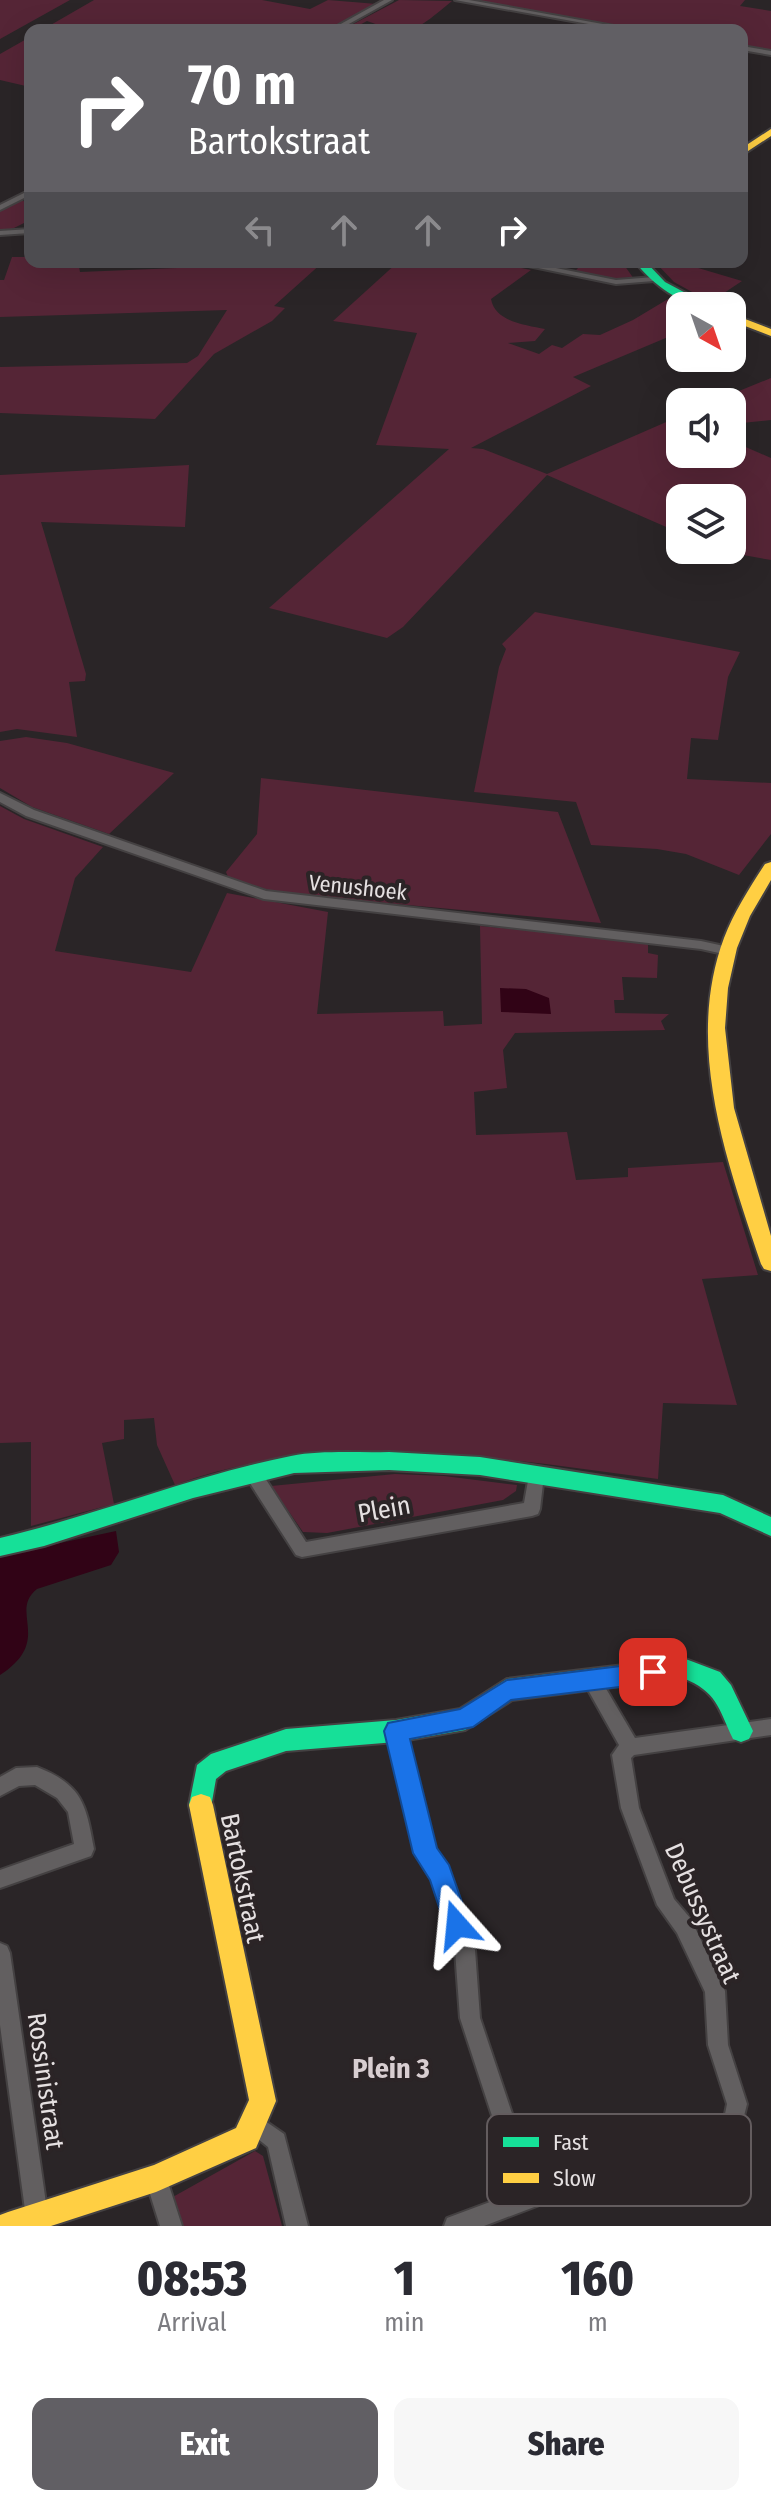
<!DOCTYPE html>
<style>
:root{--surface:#fff;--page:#f7f7f7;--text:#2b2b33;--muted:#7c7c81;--accent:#615f64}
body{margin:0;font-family:"Fira Sans Condensed",sans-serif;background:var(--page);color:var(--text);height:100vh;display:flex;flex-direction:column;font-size:30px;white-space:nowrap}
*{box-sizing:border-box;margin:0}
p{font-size:26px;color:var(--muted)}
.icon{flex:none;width:44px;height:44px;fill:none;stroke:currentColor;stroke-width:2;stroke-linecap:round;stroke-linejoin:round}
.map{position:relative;height:2226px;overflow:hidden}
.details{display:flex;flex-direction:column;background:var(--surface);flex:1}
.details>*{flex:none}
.top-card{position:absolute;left:24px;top:24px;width:724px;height:244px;border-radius:16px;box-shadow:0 8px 32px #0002;background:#615f64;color:#fff;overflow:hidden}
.needle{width:52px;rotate:140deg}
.fabs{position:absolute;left:666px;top:292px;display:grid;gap:16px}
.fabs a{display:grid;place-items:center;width:80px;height:80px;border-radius:16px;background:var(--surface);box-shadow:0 8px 32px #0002;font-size:40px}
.pin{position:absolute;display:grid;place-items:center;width:68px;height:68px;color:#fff;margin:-34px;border-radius:16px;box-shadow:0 4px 12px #0006}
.me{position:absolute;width:88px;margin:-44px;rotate:342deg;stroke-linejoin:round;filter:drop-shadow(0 0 6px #0008)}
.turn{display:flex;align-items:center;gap:28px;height:168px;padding:0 32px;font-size:36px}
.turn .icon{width:104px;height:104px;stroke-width:2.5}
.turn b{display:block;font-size:56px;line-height:68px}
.lanes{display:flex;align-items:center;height:76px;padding:0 32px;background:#0003;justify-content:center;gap:40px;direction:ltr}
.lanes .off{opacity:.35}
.eta{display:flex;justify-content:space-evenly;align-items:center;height:136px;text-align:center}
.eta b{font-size:48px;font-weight:800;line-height:56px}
.button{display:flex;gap:16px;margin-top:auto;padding:16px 32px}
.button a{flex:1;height:92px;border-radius:16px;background:var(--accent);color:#fff;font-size:32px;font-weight:800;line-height:92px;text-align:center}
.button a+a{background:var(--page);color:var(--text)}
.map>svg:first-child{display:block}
.green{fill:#552536}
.water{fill:#310316}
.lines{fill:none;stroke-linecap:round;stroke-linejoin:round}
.street-casing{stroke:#444142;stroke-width:4}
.fast-casing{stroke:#444142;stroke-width:4}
.slow-casing{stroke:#444142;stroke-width:4}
.street{fill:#625f60;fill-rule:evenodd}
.fast{fill:#16e098;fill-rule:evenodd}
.slow{fill:#ffcf43;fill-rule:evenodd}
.route{fill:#1a73e8;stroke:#114b97;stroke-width:2}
.labels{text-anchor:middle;stroke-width:8;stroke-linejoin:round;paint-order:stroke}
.street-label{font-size:22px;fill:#e5e0e1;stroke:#2b2426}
.near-street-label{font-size:26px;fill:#e5e0e1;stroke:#2b2426}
.near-neighbourhood-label{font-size:28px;font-weight:bold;fill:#d8ced1;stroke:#2b2426}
.key{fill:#2b2426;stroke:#635c5e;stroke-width:2}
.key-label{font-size:22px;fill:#e5e0e1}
</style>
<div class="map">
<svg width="771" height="2226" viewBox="0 0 771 2226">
<rect width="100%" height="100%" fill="#2a2527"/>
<path class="green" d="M0 0H70L0 39Z
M94 0H262L310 9 328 0 377 4 326 30H42Z
M399 0 452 1C416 30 413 38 367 21L350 30H342Z
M469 0H751H745L740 6 771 11V50L742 46V30H647Z
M30 37V87L0 80V54Z
M20 200 30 203V220L10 230 0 231V211Z
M12 257H30V262H78L80 272 323 262 274 306 285 308 272 321 214 354 155 419 0 413V367L187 363 198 356 227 310 0 317V280H4Z
M398 262H492L531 270 491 299C495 322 526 325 545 329L535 341 508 343 539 354 552 345 562 348 583 334 600 335 633 320 668 299 684 306H680V332L573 377 591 386 471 448 483 449 547 474 680 416V454H732V441L771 458V560L715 550H732V498H680V533L547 475 403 627 387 638 269 608 449 449 376 445 417 333 333 321Z
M584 262H622L634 279 624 281 574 272Z
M655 262H678L742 281 724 293 703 298 674 282Z
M771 378V420L732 424V402H712Z
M189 465 185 527 41 522 86 674 85 681 69 682 77 737 17 729 0 732V475Z
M535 612 740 652 728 677 718 740 691 738 687 779 771 783V834L739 875 686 854 657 849 591 845 576 802 474 792 499 667 506 649 502 644Z
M26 737 67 743 174 773 109 834 32 807 0 788V741Z
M261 778 558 812 601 923 278 893 228 877 226 872 257 834Z
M0 806 24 819 103 847 75 878 55 951 191 972 227 893 328 912 317 1014 443 1011 444 1026 482 1024 480 926 648 942V953L658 955 657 978 622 977 624 1000H614L615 1013 669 1014 661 1021 665 1030 515 1033 503 1050 507 1088 474 1092 476 1135 567 1132 576 1180 628 1177V1168L723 1162 758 1275 702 1279 737 1405 663 1403 658 1479C500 1458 330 1428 175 1485L157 1445 154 1418 124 1420V1439L102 1443 114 1504 31 1526V1442L0 1443Z
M395 1474 444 1476 517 1485 516 1491 503 1500 327 1533 303 1532 271 1486Z
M255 2151 263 2156 282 2226H180L171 2198Z"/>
<path class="water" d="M500 988 526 989 549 998 551 1014 501 1012Z
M116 1531 119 1552 111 1565 37 1589C8 1612 54 1640 0 1675V1556Z"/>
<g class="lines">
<defs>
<path id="street" d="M384 0H392L338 30H330Z
M455 0H469L636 30H622Z
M742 46 771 51V55L742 50Z
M30 190V195L0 210V205Z
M30 229V233L0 235V231Z
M509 262H526L616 280 654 277 658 279 654 281 616 284Z
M0 793 34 810 266 891 701 941 733 948 734 951 728 955 701 949 264 899 26 816 0 802Z
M252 1465 258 1467 306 1542 524 1503 530 1470 536 1468 542 1470 544 1475 540 1509 538 1514 532 1516 302 1557 296 1555 246 1477 244 1472 246 1467Z
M592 1673 598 1675 635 1738 771 1719V1735L634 1755 631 1758 639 1808 674 1899 691 1919 725 1991 728 2045 747 2104 741 2128 734 2131 484 2226H444L447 2218 517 2192 460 2018 455 1950 432 1879 415 1853 387 1731 390 1725 396 1723 402 1725 405 1731 434 1849 450 1874 475 1950 480 2018 536 2185 725 2114 727 2104 708 2045 705 1992 677 1933 657 1905 621 1808 612 1755 619 1745 583 1681 586 1675Z
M37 1767C83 1785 86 1805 94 1849L91 1856 0 1888V1870L74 1844 68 1812 57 1798 35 1785 19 1786 0 1796V1777L16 1768Z
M0 1943 7 1946 10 1953 48 2217 45 2225H29L26 2217 0 2025Z
M255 2114 284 2134 308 2226H286L268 2147 248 2131 245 2124 248 2117Z
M156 2167 164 2170 182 2226H160L145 2178 148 2170Z"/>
<path id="fast" d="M635 262H646L665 282 710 306C680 306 653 284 635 262Z
M389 1452 480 1457 723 1495 771 1517V1536L720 1513 480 1475 389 1470 294 1473 193 1498 44 1546 0 1556V1538C98 1515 192 1476 291 1456 322 1450 357 1453 389 1452Z
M683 1658 720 1672 731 1685 753 1731 749 1739 741 1742 733 1739C718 1707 717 1692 683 1678L512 1700 465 1730 396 1742 286 1751 226 1771 216 1779 210 1813 201 1816 192 1813 189 1805 197 1765 211 1754 286 1729 396 1720 460 1709 507 1679Z"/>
<path id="slow" d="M771 129V136L742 155V148Z
M732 314 771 329V336L732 321Z
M771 862V880L750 916 737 948 728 988 725 1028 734 1108 771 1236V1271L764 1269 761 1264C727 1162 684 1045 724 938 734 912 750 887 765 864Z
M201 1794 210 1797 213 1805 276 2101 256 2148 156 2192 51 2226H0V2215L8 2212 154 2165 236 2128 249 2100 189 1805 192 1797Z"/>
</defs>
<use href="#street" class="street-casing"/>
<use href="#fast" class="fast-casing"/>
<use href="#slow" class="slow-casing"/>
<use href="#street" class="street"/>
<use href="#fast" class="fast"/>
<use href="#slow" class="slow"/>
</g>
<path class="route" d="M653 1662 661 1665 665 1672 661 1680 653 1683 511 1700 473 1727 410 1739 437 1848 449 1865 470 1925 466 1934 457 1937 448 1934 430 1880 413 1853 384 1731 388 1723 460 1709 507 1680Z"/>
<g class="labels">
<g class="street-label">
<text transform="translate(358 887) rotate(6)" y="8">Venushoek</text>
</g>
<g class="near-street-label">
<text transform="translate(384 1509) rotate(-10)" y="9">Plein</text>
<text transform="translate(243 1878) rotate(78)" y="9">Bartokstraat</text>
<text transform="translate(703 1913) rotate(66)" y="9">Debussystraat</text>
<text transform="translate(46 2081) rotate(82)" y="9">Rossinistraat</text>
</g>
<g class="near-neighbourhood-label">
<text x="391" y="2078">Plein 3</text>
</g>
</g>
<rect x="487" y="2114" width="264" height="92" rx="12" class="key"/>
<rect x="503" y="2137" width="36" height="10" fill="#16e098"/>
<rect x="503" y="2173" width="36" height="10" fill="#ffcf43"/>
<g class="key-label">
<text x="553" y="2150">Fast</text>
<text x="553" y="2186">Slow</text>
</g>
</svg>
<div class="fabs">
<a><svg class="needle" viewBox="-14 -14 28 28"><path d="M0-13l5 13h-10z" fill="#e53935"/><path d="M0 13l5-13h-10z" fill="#7c7c81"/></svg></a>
<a><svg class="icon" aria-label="sound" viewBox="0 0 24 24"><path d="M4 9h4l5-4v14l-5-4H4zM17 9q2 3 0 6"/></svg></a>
<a><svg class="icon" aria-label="layers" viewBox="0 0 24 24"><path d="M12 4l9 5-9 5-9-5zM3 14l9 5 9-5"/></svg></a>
</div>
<div class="pin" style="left:653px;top:1672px;background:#d93025"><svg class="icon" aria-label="arrive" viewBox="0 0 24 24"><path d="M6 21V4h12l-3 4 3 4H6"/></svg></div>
<svg class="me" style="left:457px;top:1925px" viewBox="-20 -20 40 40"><path d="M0-17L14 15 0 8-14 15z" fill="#1a73e8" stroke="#fff" stroke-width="4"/></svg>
<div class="top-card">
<div class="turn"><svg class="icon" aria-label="right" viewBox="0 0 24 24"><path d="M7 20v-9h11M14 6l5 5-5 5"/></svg><div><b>70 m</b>Bartokstraat</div></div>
<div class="lanes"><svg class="icon off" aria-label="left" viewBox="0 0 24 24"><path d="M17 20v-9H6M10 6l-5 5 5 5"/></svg><svg class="icon off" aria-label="ahead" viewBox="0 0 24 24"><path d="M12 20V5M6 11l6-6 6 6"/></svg><svg class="icon off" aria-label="ahead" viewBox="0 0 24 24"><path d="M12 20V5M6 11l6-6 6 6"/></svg><svg class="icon" aria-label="right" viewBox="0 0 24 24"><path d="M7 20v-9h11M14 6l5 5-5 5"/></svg></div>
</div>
</div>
<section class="details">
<div class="eta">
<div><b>08:53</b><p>Arrival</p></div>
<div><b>1</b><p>min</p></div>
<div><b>160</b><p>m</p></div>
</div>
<div class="button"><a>Exit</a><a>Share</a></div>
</section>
